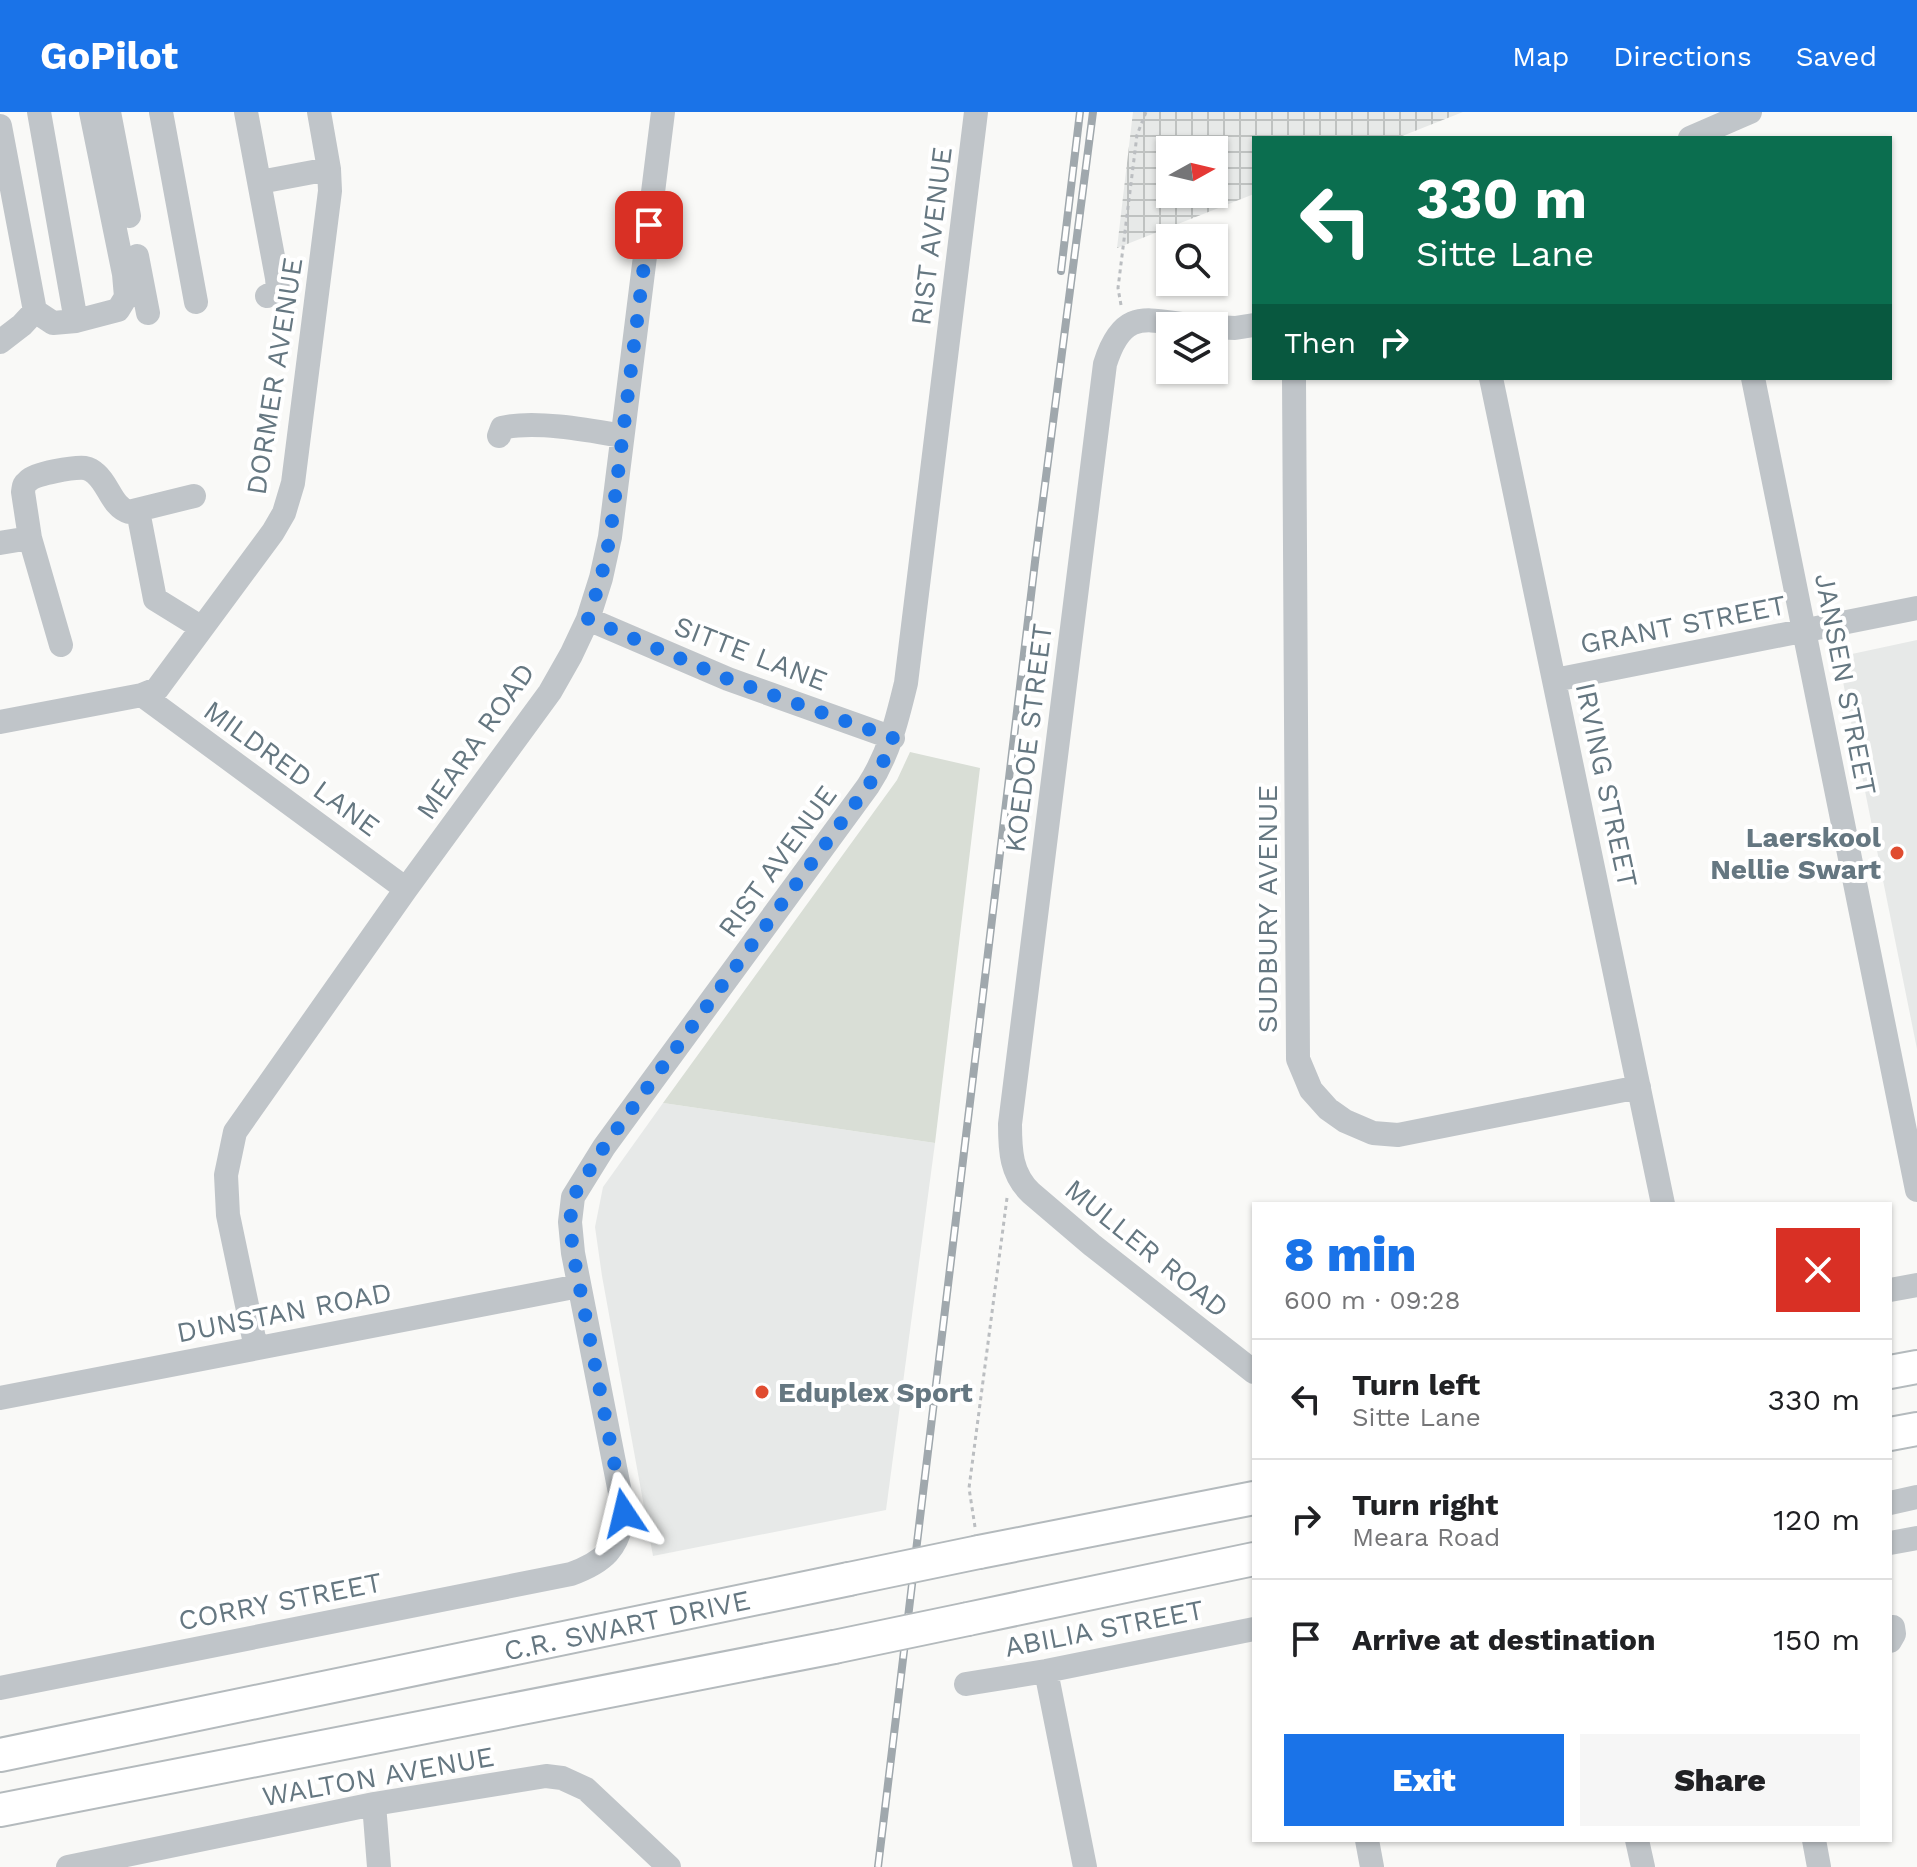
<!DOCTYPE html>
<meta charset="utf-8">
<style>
:root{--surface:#fff;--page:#f6f6f6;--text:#202124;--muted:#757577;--line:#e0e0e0;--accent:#1a73e8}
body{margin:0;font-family:"Work Sans",sans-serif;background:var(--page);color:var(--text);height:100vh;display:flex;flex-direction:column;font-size:30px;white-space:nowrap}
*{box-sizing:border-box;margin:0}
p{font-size:26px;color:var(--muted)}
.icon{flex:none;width:44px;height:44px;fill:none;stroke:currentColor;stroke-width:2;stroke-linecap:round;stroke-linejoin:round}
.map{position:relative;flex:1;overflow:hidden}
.drawer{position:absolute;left:1252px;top:1090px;width:640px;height:640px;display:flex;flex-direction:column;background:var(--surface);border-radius:0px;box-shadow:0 2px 6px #0004}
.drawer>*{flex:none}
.hud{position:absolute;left:1252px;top:24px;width:640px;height:244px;border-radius:0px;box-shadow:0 2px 6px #0004;background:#0b6e4f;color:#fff;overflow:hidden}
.needle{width:52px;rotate:82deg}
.tools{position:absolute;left:1156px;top:24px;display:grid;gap:16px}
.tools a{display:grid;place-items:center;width:72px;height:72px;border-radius:0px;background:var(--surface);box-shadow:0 2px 6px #0004;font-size:40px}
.pin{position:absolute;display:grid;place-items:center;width:68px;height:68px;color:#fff;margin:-34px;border-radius:16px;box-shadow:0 4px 12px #0006}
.me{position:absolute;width:88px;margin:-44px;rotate:350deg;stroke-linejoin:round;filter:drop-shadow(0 0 6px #0008)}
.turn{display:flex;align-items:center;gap:28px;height:168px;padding:0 32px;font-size:36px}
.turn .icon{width:104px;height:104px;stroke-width:2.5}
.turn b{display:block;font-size:56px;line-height:68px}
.then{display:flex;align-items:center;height:76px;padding:0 32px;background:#0003;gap:16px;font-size:30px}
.round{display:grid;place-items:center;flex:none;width:84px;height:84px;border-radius:0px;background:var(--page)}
.overview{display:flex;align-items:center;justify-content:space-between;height:136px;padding:0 32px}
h1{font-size:48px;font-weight:800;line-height:60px;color:var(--accent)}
.cta{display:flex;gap:16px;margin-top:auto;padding:16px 32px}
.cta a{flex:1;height:92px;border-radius:0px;background:var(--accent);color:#fff;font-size:32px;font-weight:800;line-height:92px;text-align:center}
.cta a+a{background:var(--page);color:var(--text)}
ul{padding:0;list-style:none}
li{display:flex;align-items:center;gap:24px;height:120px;padding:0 32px;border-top:2px solid var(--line)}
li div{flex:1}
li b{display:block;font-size:30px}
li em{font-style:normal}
header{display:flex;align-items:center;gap:48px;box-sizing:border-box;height:112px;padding:0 40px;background:var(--accent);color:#fff}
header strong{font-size:38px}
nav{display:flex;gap:44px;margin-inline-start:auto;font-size:28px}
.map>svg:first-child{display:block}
.built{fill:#e7e9e8}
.industrial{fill:url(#industrial-grid);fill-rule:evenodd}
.garden{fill:#d9ded6}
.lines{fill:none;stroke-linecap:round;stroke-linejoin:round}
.major-casing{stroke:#b4babd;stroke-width:36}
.path{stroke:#bbbec1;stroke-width:3;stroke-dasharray:4 4;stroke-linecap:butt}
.minor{stroke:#c0c5c9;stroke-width:24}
.major{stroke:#fff;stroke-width:32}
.rail-casing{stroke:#a0a8ad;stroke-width:8}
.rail{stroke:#fff;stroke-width:5;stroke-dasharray:15;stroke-linecap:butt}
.major-bridge-casing{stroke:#b4babd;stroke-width:36;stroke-linecap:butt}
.major-bridge{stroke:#fff;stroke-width:32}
.route{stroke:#1a73e8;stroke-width:14;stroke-dasharray:0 25.2}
.poi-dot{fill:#e04c30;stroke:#fff;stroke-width:3}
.labels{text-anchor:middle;stroke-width:8;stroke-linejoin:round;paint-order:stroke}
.street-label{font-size:28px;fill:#657781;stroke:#fff}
.poi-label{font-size:28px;font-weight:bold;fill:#657781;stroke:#fff;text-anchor:end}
</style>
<header>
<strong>GoPilot</strong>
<nav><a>Map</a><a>Directions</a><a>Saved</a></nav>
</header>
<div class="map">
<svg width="1917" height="1755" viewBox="0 0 1917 1755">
<defs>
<pattern id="industrial-grid" width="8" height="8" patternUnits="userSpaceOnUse" patternTransform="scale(2)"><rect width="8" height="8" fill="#e7e9e8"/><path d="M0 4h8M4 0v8" fill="none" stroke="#bfc2c1"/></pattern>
</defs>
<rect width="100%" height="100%" fill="#f9f9f7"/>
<path class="built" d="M1917 528V937L1838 545Z
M663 991 935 1031 886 1398 653 1444 602 1164 595 1115 603 1075Z"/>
<path class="industrial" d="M1133 0H1463L1397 26H1254V82L1117 136ZM1170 38H1214V82H1170Z"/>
<path class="garden" d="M910 640 980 656 935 1031 663 991 897 668Z"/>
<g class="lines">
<defs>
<path id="major" d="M1890 1260 1917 1255
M1890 1322 1917 1317
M979 1440 1254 1386
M968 1507 1254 1447
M0 1643 849 1467
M0 1698 834 1535"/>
</defs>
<use href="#major" class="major-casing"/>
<path class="path" d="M1121 193 1118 176 1137 23 1146 0
M975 1415 969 1376 1007 1086"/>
<path class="minor" d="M109 0 129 104
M161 0 196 190
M246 0 277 166 278 178 267 184
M0 14 35 199
M1690 26 1750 0
M260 70 329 57
M137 144 148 201
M35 199 53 211 76 209 39 0
M76 209 118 198 126 185 124 162 91 0
M1199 214C1149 210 1124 192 1105 252L1010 1012C1010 1039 1011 1062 1031 1081L1092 1133 1254 1260
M1214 215 1235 216 1254 213
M0 230 22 213 35 199
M1294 266 1298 947 1311 978 1328 997 1345 1009 1373 1021 1398 1023 1639 975
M1491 266 1663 1092
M1753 266 1917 1078
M499 324 502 316C534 308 588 318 622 324
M138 399 155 487 202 516
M0 431 30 426
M588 507 728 567 893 626
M61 533 30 426 23 380C24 374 23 373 28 369 36 361 74 355 85 356 90 357 92 358 96 362 109 373 112 395 129 400L194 384
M1555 568 1917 496
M142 583 406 777
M0 610 142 583 157 577 273 420 284 401 293 371 330 79 329 57 319 0
M1890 1178 1917 1173
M256 1236 228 1103 226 1063 235 1020 406 777 550 580 571 543 588 507 601 466 610 425 663 0
M0 1286 579 1174
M1890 1391 1917 1385
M1890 1431 1917 1426
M1890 1529 1894 1522 1893 1515
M1046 1559 1085 1755
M966 1572 1046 1559 1254 1517
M0 1576 571 1462C604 1450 618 1437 624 1401L573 1141 570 1110 573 1085 604 1035 868 674C889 642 897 608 906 571L976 0
M374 1692 379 1755
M1367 1728 1372 1755
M1637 1728 1643 1755
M1814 1728 1819 1755
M68 1755 374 1692 546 1664 562 1666 586 1677 669 1755"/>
<use href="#major" class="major"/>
<defs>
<path id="rail" d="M1061 159 1080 0
M878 1755 1035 450 1093 0"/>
</defs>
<use href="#rail" class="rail-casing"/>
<use href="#rail" class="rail"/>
<defs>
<path id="major-bridge" d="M849 1467 979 1440
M834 1535 968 1507"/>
</defs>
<use href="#major-bridge" class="major-bridge-casing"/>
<use href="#major-bridge" class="major-bridge"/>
</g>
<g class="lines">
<path class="route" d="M624 1401 573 1141 570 1110 573 1085 604 1035 868 674 881 655 893 626 728 567 588 507 601 466 610 425 649 113"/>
</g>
<g class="poi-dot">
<circle cx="1897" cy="741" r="8"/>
<circle cx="762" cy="1280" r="8"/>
</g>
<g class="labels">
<g class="street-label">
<text transform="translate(931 124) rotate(-83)" y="10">RIST AVENUE</text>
<text transform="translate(274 264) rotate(-81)" y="10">DORMER AVENUE</text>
<text transform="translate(1683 512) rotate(-11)" y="10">GRANT STREET</text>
<text transform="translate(751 541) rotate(21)" y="10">SITTE LANE</text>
<text transform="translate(1846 572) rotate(79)" y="10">JANSEN STREET</text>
<text transform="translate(1028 626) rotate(-83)" y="10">KOEDOE STREET</text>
<text transform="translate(475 629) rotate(-55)" y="10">MEARA ROAD</text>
<text transform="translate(292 656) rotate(36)" y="10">MILDRED LANE</text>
<text transform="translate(1607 673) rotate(78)" y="10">IRVING STREET</text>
<text transform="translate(777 749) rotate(-54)" y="10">RIST AVENUE</text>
<text transform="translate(1267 797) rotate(-90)" y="10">SUDBURY AVENUE</text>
<text transform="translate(1147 1136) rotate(39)" y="10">MULLER ROAD</text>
<text transform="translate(284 1200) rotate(-11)" y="10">DUNSTAN ROAD</text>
<text transform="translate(280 1489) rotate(-11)" y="10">CORRY STREET</text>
<text transform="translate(627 1513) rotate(-12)" y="10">C.R. SWART DRIVE</text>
<text transform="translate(1104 1516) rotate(-11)" y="10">ABILIA STREET</text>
<text transform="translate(378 1664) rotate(-10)" y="10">WALTON AVENUE</text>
</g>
<g class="poi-label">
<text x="1881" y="735">Laerskool<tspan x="1881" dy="32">Nellie Swart</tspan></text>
<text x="778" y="1290" text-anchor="start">Eduplex Sport</text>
</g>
</g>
</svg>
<div class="tools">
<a><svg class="needle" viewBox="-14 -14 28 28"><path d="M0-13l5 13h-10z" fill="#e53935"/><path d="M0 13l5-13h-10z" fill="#757577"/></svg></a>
<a><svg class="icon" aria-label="search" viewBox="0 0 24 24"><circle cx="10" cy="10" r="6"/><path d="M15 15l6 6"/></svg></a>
<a><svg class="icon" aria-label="layers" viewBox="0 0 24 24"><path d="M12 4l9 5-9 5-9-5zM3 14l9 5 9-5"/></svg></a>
</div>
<div class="pin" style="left:649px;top:113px;background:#d93025"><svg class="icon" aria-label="arrive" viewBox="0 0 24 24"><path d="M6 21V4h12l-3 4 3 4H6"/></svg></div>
<svg class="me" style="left:624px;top:1401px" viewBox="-20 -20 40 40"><path d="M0-17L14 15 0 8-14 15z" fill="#1a73e8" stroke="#fff" stroke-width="4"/></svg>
<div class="hud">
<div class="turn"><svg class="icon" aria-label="left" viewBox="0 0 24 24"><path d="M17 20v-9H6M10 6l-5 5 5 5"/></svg><div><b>330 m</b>Sitte Lane</div></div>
<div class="then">Then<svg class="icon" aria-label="right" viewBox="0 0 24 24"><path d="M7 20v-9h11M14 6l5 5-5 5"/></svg></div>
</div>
<section class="drawer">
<div class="overview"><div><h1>8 min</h1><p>600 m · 09:28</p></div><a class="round" style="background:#d93025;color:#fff"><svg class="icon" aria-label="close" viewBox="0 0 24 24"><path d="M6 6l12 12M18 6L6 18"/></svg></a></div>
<ul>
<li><svg class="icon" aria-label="left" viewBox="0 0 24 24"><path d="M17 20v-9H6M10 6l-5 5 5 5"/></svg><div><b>Turn left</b><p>Sitte Lane</p></div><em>330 m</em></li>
<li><svg class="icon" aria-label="right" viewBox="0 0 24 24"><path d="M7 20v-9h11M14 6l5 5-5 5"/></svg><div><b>Turn right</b><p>Meara Road</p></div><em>120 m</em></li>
<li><svg class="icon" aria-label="arrive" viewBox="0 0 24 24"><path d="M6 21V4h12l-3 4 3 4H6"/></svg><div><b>Arrive at destination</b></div><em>150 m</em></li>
</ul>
<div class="cta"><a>Exit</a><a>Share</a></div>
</section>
</div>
